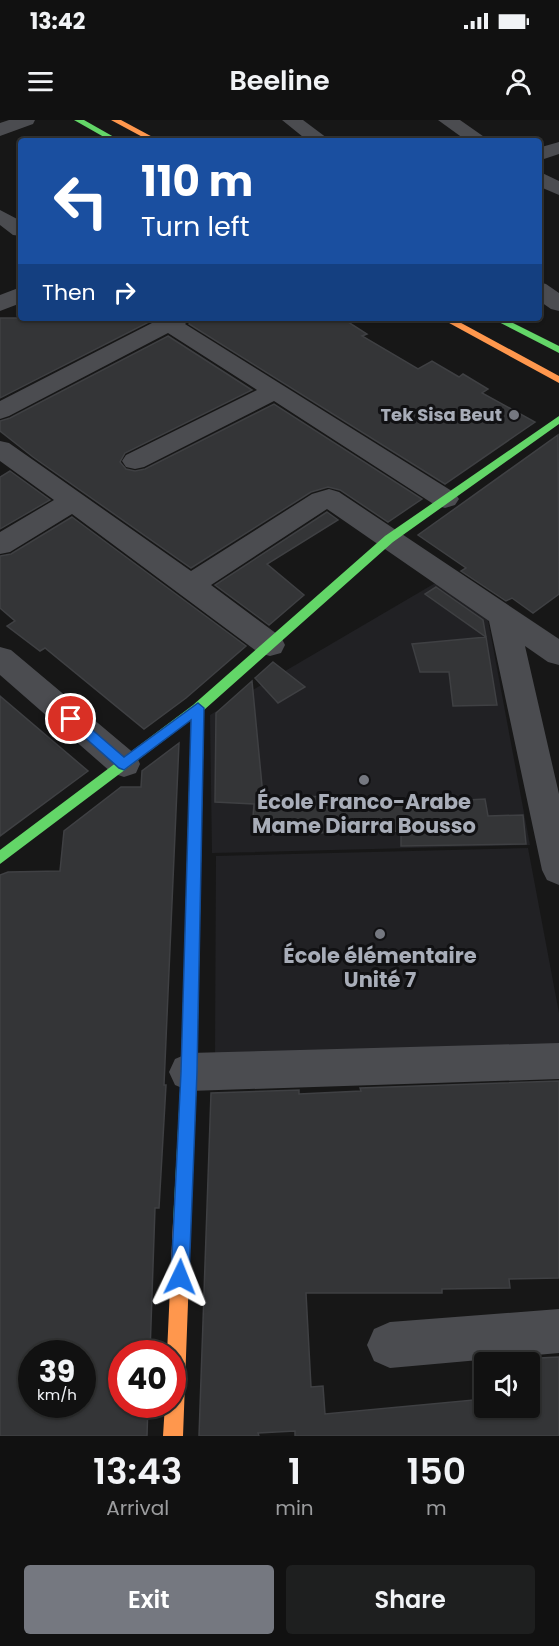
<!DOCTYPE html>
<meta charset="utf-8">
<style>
:root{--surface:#111;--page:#1e1f1f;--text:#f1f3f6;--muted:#9c9d9f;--line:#303131;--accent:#757880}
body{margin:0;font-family:Poppins,sans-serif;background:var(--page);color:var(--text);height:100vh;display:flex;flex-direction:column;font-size:22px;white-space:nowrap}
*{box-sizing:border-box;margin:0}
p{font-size:20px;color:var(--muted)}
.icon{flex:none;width:33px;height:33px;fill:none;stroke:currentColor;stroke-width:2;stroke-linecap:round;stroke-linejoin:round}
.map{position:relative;height:1316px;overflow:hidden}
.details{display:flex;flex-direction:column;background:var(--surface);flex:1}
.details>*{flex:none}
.guide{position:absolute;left:18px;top:18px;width:524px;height:183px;border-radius:6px;box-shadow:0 2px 4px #0004,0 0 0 2px var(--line);background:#1a4fa0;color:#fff;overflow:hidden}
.tools{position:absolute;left:474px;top:1232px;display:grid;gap:12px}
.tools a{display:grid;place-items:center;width:66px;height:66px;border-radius:6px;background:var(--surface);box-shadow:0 2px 4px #0004,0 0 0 2px var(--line);font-size:30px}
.speed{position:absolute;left:18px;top:1220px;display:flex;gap:12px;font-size:30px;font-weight:700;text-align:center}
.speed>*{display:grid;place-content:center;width:78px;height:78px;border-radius:50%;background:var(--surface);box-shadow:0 2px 4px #0004,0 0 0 2px var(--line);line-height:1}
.speed small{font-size:15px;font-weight:400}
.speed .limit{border:9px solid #d22;background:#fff;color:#111}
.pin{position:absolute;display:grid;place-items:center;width:51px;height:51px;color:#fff;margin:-26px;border:3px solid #fff;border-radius:50%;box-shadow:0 2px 6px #0007}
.me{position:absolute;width:66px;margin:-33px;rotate:2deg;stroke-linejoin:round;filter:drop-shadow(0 0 4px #0008)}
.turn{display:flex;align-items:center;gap:21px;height:126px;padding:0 24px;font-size:27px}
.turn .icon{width:78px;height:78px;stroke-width:2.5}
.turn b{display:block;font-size:42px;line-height:51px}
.then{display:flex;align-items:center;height:57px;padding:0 24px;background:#0003;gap:12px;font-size:22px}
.eta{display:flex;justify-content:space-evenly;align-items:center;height:102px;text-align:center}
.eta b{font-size:36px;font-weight:600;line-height:42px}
.action{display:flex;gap:12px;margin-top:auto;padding:12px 24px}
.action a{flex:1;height:69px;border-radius:6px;background:var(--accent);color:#fff;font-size:24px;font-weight:600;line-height:69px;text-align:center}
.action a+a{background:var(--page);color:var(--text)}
.status{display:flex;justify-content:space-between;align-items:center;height:42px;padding:0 30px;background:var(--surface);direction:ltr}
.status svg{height:16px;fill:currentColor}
header{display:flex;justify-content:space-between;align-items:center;height:78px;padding:0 24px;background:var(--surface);font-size:27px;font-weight:600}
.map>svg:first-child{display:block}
.built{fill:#212124}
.building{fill:#343537;stroke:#3f4043;stroke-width:1.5;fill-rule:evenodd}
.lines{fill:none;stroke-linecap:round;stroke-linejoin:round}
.street{fill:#4b4c50;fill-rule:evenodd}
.fast{fill:#63d668;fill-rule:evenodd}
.slow{fill:#ff974d;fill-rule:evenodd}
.route{fill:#1a73e8;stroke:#114b97;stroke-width:1.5}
.poi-dot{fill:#757880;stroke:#111113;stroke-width:2}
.labels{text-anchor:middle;stroke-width:6;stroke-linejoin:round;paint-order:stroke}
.far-poi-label{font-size:18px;font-weight:bold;fill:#a8adb8;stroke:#111113;text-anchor:end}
.poi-label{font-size:21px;font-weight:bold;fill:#a8adb8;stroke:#111113}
</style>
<div class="status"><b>13:42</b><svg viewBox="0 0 49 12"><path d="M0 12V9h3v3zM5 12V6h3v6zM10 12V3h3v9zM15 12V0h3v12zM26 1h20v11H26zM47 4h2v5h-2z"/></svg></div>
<header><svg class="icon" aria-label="menu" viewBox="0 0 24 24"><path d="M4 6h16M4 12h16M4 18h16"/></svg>Beeline<svg class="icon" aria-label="person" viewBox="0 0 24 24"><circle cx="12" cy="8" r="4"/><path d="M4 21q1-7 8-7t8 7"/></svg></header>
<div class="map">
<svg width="559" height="1316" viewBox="0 0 559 1316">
<rect width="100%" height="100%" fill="#171717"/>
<path class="built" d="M437 462 488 500 530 725 212 733 210 595Z
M528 728 559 893V925L215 935 216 736Z"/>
<path class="building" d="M0 198H146L149 202 0 278Z
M193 198H342L367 214 362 216 418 249 432 241 459 257 463 254 488 269 482 273 535 302 445 364 189 204Z
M168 216 252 270 125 333 120 342 126 349 135 351 145 349 274 284 422 379 388 402 340 370 328 367 311 372 191 448 33 337 0 311V301L10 298Z
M558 315 559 474 533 493 512 478 506 481 461 451 466 448 418 415Z
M10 351 50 380 0 409V357Z
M327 392 338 400 267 444 304 475 269 505 215 465Z
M72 397 246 526 186 578 144 609 45 528 40 531 7 506 15 501 0 488V436L11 434Z
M436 467 483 500 486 517 425 474Z
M486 517 497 585 453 586 449 552H420L412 524Z
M273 542 305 567 278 583 255 558Z
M252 561 263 676 371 677 373 685 485 679 488 696 523 695 526 724 401 726V711L266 714V708L252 710 254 684 215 682 216 593Z
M0 576 88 651 0 716Z
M179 623 164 965H166L159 1088H155L150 1233H122V1284H148L147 1316H0V755L8 752 60 751 64 711 121 667H141L142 651ZM32 1233H82V1284H32Z
M559 961V1158L509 1159 510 1168 442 1169V1173H306L311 1267 323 1266 325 1294 484 1279V1287H530V1242H519V1239L559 1237V1316H295V1311L258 1313 259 1316H199L211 973 299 970V974L361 971 360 968Z"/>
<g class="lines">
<path class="street" d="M9 0H35L33 4 0 16V3Z
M282 0H303L331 21H308Z
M438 0H460L490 21H467Z
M559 22V34L538 41V28Z
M538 51 559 61V75L538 66Z
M0 90 21 101V116L13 115 0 105Z
M538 162 546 164 559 173V191L551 189 538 180Z
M21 167V183L0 191V175Z
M148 198H191L185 204 455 373 459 379 455 385 445 388 435 385 274 281 144 347 135 349 126 347 122 341 126 335 257 270 168 213 9 296 0 299V281L152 203Z
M0 321 9 323 191 451 312 374 329 369 339 372 559 519V545L548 542 525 526 559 674V765L547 760 542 750 489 501 327 389 211 465 281 517 285 525 281 533 270 536 259 533 72 394 10 432 0 434V412L54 380 0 341Z
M0 527 11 530 136 635 140 644 136 653 124 657 112 653 0 555Z
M559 923V959L189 971 175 965 169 952 175 939 189 933Z
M559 1189V1233L390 1248 374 1241 367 1225 374 1209 390 1202Z"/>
<path class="fast" d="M74 0H84L121 21H111Z
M491 198H503L559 226V233Z
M559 296V304L393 422 204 590 197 952 191 1103 188 1109 182 1112 176 1109 173 1103 181 952 191 600 0 744V730L193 585 385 416Z"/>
<path class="slow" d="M111 0H121L160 21H150Z
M440 198H452L559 256V263Z
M182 1094 188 1097 191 1103 183 1316H163L165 1284H172V1233H167L173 1103 176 1097Z"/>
</g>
<path class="route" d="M198 583 204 588 197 952 189 1157 187 1163 180 1166 174 1163 171 1157 181 952 191 600 124 650 119 648 64 599 66 595H75L124 637Z"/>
<g class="poi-dot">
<circle cx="514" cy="295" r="6"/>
<circle cx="364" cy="660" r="6"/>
<circle cx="380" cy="814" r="6"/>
</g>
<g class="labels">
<g class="far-poi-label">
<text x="502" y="301">Tek Sisa Beut</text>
</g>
<g class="poi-label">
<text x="364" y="689">École Franco-Arabe<tspan x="364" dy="24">Mame Diarra Bousso</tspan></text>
<text x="380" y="843">École élémentaire<tspan x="380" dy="24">Unité 7</tspan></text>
</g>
</g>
</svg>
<div class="tools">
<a><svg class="icon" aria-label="sound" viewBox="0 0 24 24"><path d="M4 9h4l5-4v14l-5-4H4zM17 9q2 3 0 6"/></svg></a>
</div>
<div class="speed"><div>39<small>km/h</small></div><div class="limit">40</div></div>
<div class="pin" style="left:71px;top:599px;background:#d93025"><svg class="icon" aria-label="arrive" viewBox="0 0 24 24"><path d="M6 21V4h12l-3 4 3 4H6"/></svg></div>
<svg class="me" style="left:180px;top:1157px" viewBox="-20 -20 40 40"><path d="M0-17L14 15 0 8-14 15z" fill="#1a73e8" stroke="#fff" stroke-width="4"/></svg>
<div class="guide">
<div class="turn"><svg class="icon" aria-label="left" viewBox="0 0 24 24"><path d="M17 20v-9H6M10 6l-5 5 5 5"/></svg><div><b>110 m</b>Turn left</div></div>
<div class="then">Then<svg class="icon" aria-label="right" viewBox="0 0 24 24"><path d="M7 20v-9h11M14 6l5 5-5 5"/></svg></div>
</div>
</div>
<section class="details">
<div class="eta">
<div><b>13:43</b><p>Arrival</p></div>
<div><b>1</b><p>min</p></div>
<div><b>150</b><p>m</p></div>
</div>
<div class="action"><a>Exit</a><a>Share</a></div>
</section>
